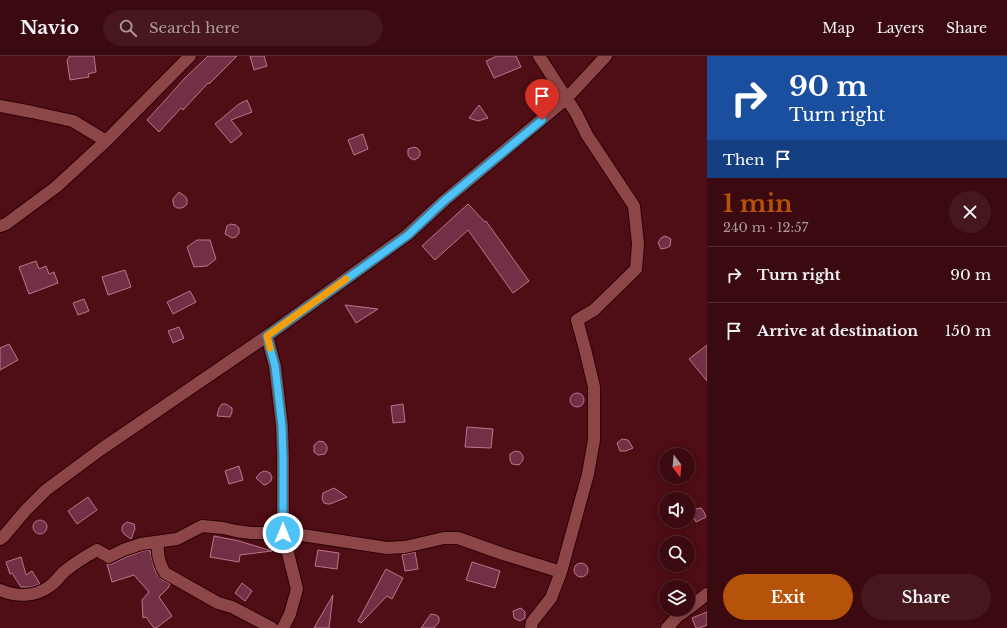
<!DOCTYPE html>
<meta charset="utf-8">
<style>
:root{--surface:#3b0a10;--page:#46181e;--text:#f1f3f6;--muted:#ac9a9f;--line:#542b30;--accent:#b45309}
body{margin:0;font-family:"Libre Baskerville",serif;background:var(--page);color:var(--text);height:100vh;display:flex;flex-direction:column;font-size:15px;white-space:nowrap}
*{box-sizing:border-box;margin:0}
p{font-size:13px;color:var(--muted)}
.icon{flex:none;width:22px;height:22px;fill:none;stroke:currentColor;stroke-width:2;stroke-linecap:round;stroke-linejoin:round}
.map{position:relative;flex:1;overflow:hidden}
.panel{display:flex;flex-direction:column;background:var(--surface);width:300px}
.panel>*{flex:none}
.top-card{background:#1a4fa0;color:#fff;overflow:hidden}
.needle{width:26px;rotate:164deg}
.buttons{position:absolute;left:659px;top:392px;display:grid;gap:8px}
.buttons a{display:grid;place-items:center;width:36px;height:36px;border-radius:50%;background:var(--surface);box-shadow:0 2px 10px #0003,0 0 0 1px var(--line);font-size:20px}
.pin{position:absolute;display:grid;place-items:center;width:34px;height:34px;color:#fff;margin:-41px -17px;border-radius:50% 50% 50% 0;rotate:-45deg;box-shadow:0 0 4px #0007}
.pin .icon{rotate:45deg}
.me{position:absolute;width:44px;margin:-22px;rotate:0deg;stroke-linejoin:round;filter:drop-shadow(0 0 3px #0008)}
.turn{display:flex;align-items:center;gap:14px;height:84px;padding:0 16px;font-size:18px}
.turn .icon{width:52px;height:52px;stroke-width:2.5}
.turn b{display:block;font-size:28px;line-height:34px}
.then{display:flex;align-items:center;height:38px;padding:0 16px;background:#0003;gap:8px;font-size:15px}
.round{display:grid;place-items:center;flex:none;width:42px;height:42px;border-radius:21px;background:var(--page)}
.summary{display:flex;align-items:center;justify-content:space-between;height:68px;padding:0 16px}
h1{font-size:24px;font-weight:700;line-height:30px;color:var(--accent)}
.action{display:flex;gap:8px;margin-top:auto;padding:8px 16px}
.action a{flex:1;height:46px;border-radius:24px;background:var(--accent);color:#fff;font-size:16px;font-weight:700;line-height:46px;text-align:center}
.action a+a{background:var(--page);color:var(--text)}
ul{padding:0;list-style:none}
li{display:flex;align-items:center;gap:12px;height:56px;padding:0 16px;border-top:1px solid var(--line)}
li div{flex:1}
li b{display:block;font-size:15px}
li em{font-style:normal}
header{display:flex;align-items:center;gap:24px;box-sizing:border-box;height:56px;padding:0 20px;background:var(--surface);border-bottom:1px solid var(--line)}
header strong{font-size:19px}
nav{display:flex;gap:22px;margin-inline-start:auto;font-size:14px}
.search{width:280px;height:36px;background:var(--page);display:flex;align-items:center;gap:10px;box-sizing:border-box;padding:0 14px;border-radius:22px;color:var(--muted);font-size:15px}
main{display:flex;flex:1;min-height:0}
.map>svg:first-child{display:block}
.building{fill:#723047;stroke:#be748b}
.lines{fill:none;stroke-linecap:round;stroke-linejoin:round}
.street-casing{stroke:#2c0004;stroke-width:14}
.street{stroke:#8d4648;stroke-width:12}
.route-casing{stroke:#337fa1;stroke-width:10}
.route{stroke:#4fc3f7;stroke-width:7}
.slow{stroke:#f59e0b;stroke-width:7}
</style>
<header>
<strong>Navio</strong>
<div class="search"><svg class="icon" aria-label="search" viewBox="0 0 24 24"><circle cx="10" cy="10" r="6"/><path d="M15 15l6 6"/></svg>Search here</div>
<nav><a>Map</a><a>Layers</a><a>Share</a></nav>
</header>
<main>
<div class="map">
<svg width="707" height="572" viewBox="0 0 707 572">
<rect width="100%" height="100%" fill="#4f0d15"/>
<path class="building" d="M70 0H94L96 16 88 18 89 21 70 24 67 4Z
M208 0H237L209 28 208 27 183 54 181 52 159 76 147 64 168 41 184 23Z
M250 0H264L267 10 254 14Z
M497 0H516L521 11 494 22 486 5Z
M247 44 252 56 231 64 242 78 231 87 215 68 239 48Z
M479 49 488 62 478 65 469 62Z
M363 78 368 93 354 99 348 84Z
M414 91 417 92 420 95V99L418 102 414 104 410 102 408 99V93Z
M179 136 186 141 187 144V148L184 151 181 152H177L174 150 173 146V143Z
M468 148 485 166 486 165 529 225 513 237 468 174 435 204 422 190Z
M231 168 236 169 239 172V177L236 181 232 182 225 178 227 170Z
M665 180 671 183 670 190 666 192 661 193 658 187 659 185 661 182Z
M197 184H210L216 203 207 210 194 211 187 191Z
M36 205 39 213 46 210 49 218 54 216 58 227 29 238 19 211Z
M125 214 131 231 108 239 102 221Z
M190 235 196 246 173 258 167 246Z
M84 243 89 255 78 259 73 247Z
M345 249 378 253 356 267Z
M179 271 184 282 173 287 168 275Z
M9 288 18 304 0 314V292Z
M707 289V325L689 303Z
M570 344a7 7 0 1 1 14 0a7 7 0 1 1-14 0Z
M222 348H226L232 352V356L230 361 217 360 219 352Z
M403 348 405 366 393 367 391 350Z
M467 371 493 373 491 392 465 391Z
M622 383 628 384 633 392 626 395H620L617 387Z
M319 385 324 386 327 390V394L325 398 318 399 314 396V389Z
M515 395 520 396 523 400V404L519 409 512 408 510 404V398Z
M239 410 243 424 229 428 225 415Z
M264 415 268 416 270 417 272 421 271 425 267 428 264 429 256 422 260 417Z
M334 432 347 441 330 448H328L324 447 322 443 323 437Z
M88 441 97 454 77 468 68 455Z
M701 452 704 456 706 461 696 466 691 458 696 453Z
M33 471a7 7 0 1 1 14 0a7 7 0 1 1-14 0Z
M127 466 134 468 135 473 131 483 124 478 122 475V472L123 469Z
M214 480 239 485 272 495 240 499 239 506 210 501Z
M150 494 153 508 156 517 161 523 170 528 168 532 159 541 172 560 156 572H154L146 561 143 562 142 544 149 536 134 519 112 526 107 508H112L126 501 143 495Z
M318 494 339 497 337 513 315 510Z
M415 496 418 513 405 515 402 499Z
M21 501 26 519 32 515 40 528 31 531H21L12 517 10 518 6 506Z
M472 506 500 515 495 532 466 524Z
M574 514a7 7 0 1 1 14 0a7 7 0 1 1-14 0Z
M386 513 403 522 392 543 387 540 361 567 358 565Z
M242 527 252 535 245 545 235 537Z
M333 539 329 572H314Z
M521 552 525 556V562L520 565 514 562 513 555Z
M707 556V569L699 572H696L692 562Z
M431 558 436 559 439 561V566L434 572H421Z"/>
<g class="lines">
<defs>
<path id="street" d="M0 50 32 56 73 65 106 85
M0 170 6 168 56 131 106 85 190 0
M267 280 275 310 282 370 283 402V477L297 533 290 558 283 572
M0 483 3 481 25 455 46 434 100 394 267 280 407 179 444 145 566 43 606 0
M158 486C157 497 159 508 165 517L218 547 232 551 272 572
M0 534C17 541 35 541 50 530 56 526 60 519 65 515 75 507 86 500 97 494L109 501 123 494 141 488 177 483 202 470 223 472 236 475 251 477H283L302 479 387 492 405 491 444 482H458L503 498 561 516
M688 553 707 538
M531 572 532 566 551 542 561 516 588 418 594 384V331L585 293 577 264 594 254 636 213 638 188 634 150 587 79 576 57 539 0
M667 572 677 561 688 553"/>
</defs>
<use href="#street" class="street-casing"/>
<use href="#street" class="street"/>
</g>
<g class="lines">
<defs>
<path id="route" d="M283 477V402L282 370 275 310 267 280 408 179 444 145 542 64"/>
</defs>
<use href="#route" class="route-casing"/>
<use href="#route" class="route"/>
<path class="slow" d="M270 292 267 280 346 223"/>
</g>
</svg>
<div class="buttons">
<a><svg class="needle" viewBox="-14 -14 28 28"><path d="M0-13l5 13h-10z" fill="#e53935"/><path d="M0 13l5-13h-10z" fill="#ac9a9f"/></svg></a>
<a><svg class="icon" aria-label="sound" viewBox="0 0 24 24"><path d="M4 9h4l5-4v14l-5-4H4zM17 9q2 3 0 6"/></svg></a>
<a><svg class="icon" aria-label="search" viewBox="0 0 24 24"><circle cx="10" cy="10" r="6"/><path d="M15 15l6 6"/></svg></a>
<a><svg class="icon" aria-label="layers" viewBox="0 0 24 24"><path d="M12 4l9 5-9 5-9-5zM3 14l9 5 9-5"/></svg></a>
</div>
<div class="pin" style="left:542px;top:64px;background:#d93025"><svg class="icon" aria-label="arrive" viewBox="0 0 24 24"><path d="M6 21V4h12l-3 4 3 4H6"/></svg></div>
<svg class="me" style="left:283px;top:477px" viewBox="-20 -20 40 40"><circle r="17" fill="#4fc3f7" stroke="#fff" stroke-width="3"/><path d="M0-11L8 9 0 5-8 9z" fill="#fff"/></svg>
</div>
<section class="panel">
<div class="top-card">
<div class="turn"><svg class="icon" aria-label="right" viewBox="0 0 24 24"><path d="M7 20v-9h11M14 6l5 5-5 5"/></svg><div><b>90 m</b>Turn right</div></div>
<div class="then">Then<svg class="icon" aria-label="arrive" viewBox="0 0 24 24"><path d="M6 21V4h12l-3 4 3 4H6"/></svg></div>
</div>
<div class="summary"><div><h1>1 min</h1><p>240 m · 12:57</p></div><a class="round"><svg class="icon" aria-label="close" viewBox="0 0 24 24"><path d="M6 6l12 12M18 6L6 18"/></svg></a></div>
<ul>
<li><svg class="icon" aria-label="right" viewBox="0 0 24 24"><path d="M7 20v-9h11M14 6l5 5-5 5"/></svg><div><b>Turn right</b></div><em>90 m</em></li>
<li><svg class="icon" aria-label="arrive" viewBox="0 0 24 24"><path d="M6 21V4h12l-3 4 3 4H6"/></svg><div><b>Arrive at destination</b></div><em>150 m</em></li>
</ul>
<div class="action"><a>Exit</a><a>Share</a></div>
</section>
</main>
